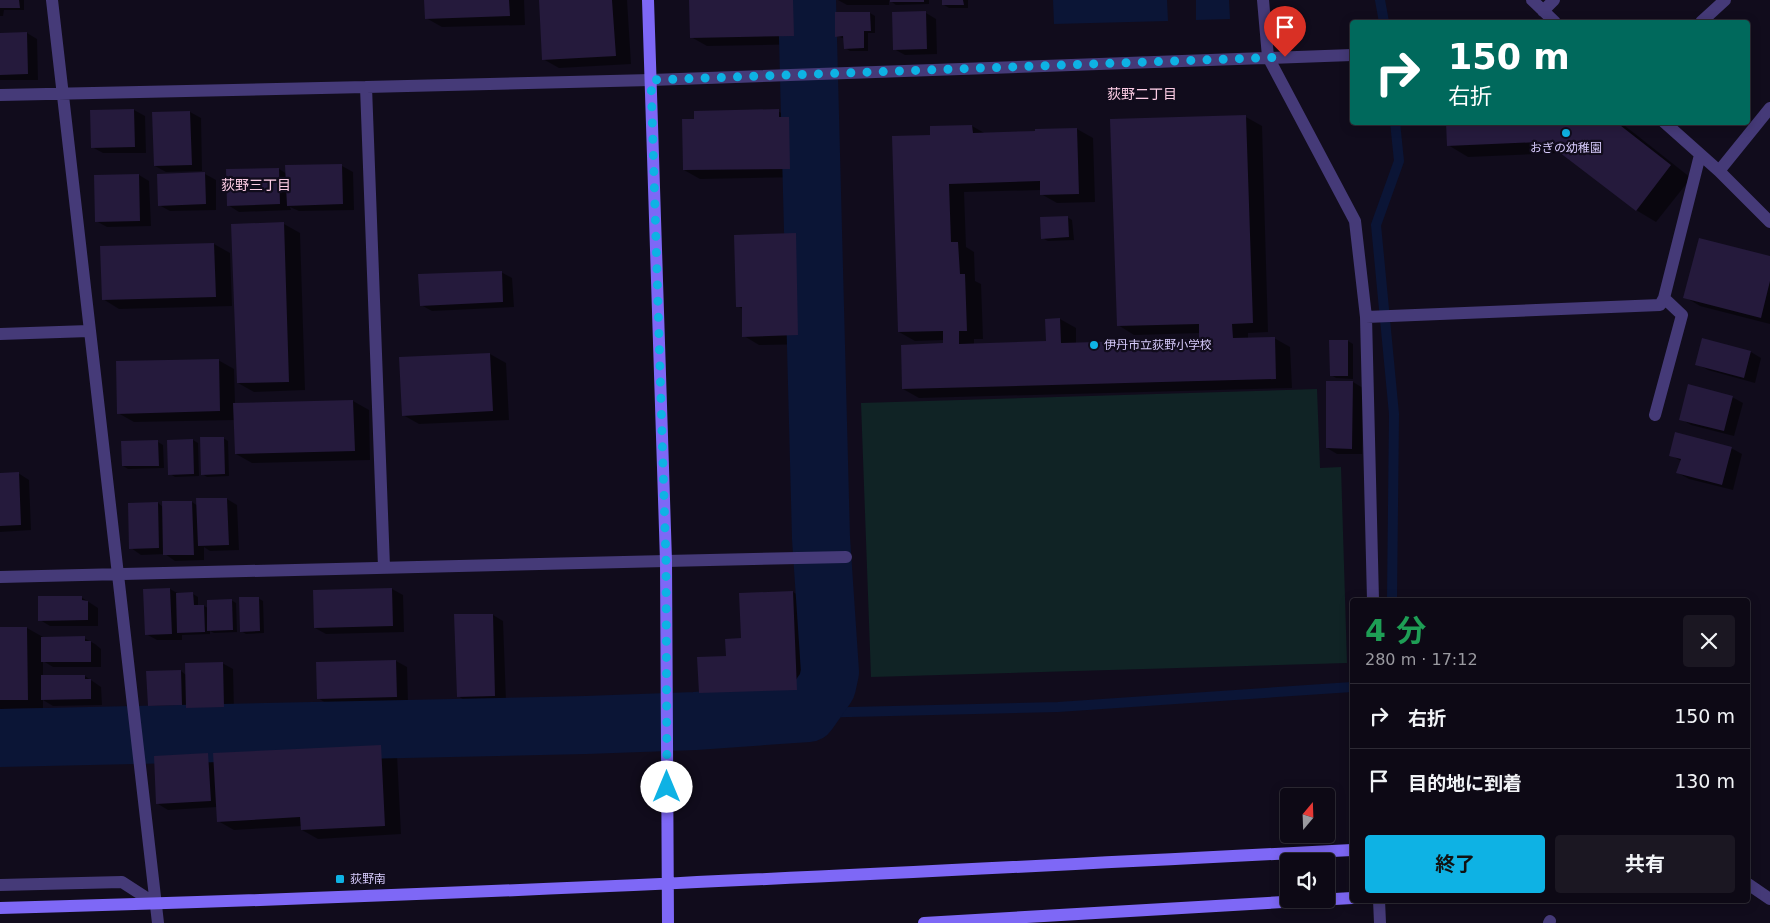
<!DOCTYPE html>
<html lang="ja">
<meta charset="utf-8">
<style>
:root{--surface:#0d0915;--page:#1b1722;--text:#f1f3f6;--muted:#9a9aa0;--line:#2d2a34;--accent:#0eb2e4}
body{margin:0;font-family:"DejaVu Sans","Noto Sans JP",sans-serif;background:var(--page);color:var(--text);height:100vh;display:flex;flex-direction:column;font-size:19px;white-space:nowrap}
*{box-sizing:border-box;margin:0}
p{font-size:16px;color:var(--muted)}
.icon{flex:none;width:28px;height:28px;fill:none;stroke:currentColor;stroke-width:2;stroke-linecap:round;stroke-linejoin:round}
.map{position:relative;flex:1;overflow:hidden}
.sheet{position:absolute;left:1350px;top:598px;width:400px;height:305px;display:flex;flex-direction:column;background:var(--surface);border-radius:5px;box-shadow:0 2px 12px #0003,0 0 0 1px var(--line)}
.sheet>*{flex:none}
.guide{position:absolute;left:1350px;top:20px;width:400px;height:105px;border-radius:5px;box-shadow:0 2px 12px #0003,0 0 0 1px var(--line);background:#00695c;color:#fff;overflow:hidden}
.needle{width:32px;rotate:19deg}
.controls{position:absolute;left:1280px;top:788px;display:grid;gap:10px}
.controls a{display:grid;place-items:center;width:55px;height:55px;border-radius:5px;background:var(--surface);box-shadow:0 2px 12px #0003,0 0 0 1px var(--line);font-size:25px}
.pin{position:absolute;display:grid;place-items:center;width:42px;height:42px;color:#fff;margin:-51px -21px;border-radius:50% 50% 50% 0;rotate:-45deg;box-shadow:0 0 5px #0007}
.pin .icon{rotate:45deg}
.me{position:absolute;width:55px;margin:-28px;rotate:0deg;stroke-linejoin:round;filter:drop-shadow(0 0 4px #0008)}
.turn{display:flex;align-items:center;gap:18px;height:105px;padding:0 15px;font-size:22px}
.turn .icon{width:65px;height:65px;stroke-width:2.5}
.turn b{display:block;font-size:35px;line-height:42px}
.round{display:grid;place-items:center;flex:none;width:52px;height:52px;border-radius:5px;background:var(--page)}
.summary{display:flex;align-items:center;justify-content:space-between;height:85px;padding:0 15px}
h1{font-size:30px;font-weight:700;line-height:38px;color:#1e9e55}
.primary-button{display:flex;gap:10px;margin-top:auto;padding:10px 15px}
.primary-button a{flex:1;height:58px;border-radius:5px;background:var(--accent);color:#111;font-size:20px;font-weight:700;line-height:58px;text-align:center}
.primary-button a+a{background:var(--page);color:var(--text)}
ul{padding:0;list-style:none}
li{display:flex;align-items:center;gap:15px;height:65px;padding:0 15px;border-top:1px solid var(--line)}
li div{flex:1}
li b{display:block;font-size:19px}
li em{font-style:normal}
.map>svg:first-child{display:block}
.green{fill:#102325}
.water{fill:#0b1536}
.shadow{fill:#0007}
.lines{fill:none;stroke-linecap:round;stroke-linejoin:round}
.stream{stroke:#0b1536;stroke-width:10}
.river{stroke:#0b1536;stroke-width:58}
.building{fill:#251a3c}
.lane{stroke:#453a78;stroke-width:12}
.street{stroke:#453a78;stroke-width:12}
.secondary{stroke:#7e68f6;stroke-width:12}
.route{stroke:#0eb2e4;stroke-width:9;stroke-dasharray:0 16.2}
.poi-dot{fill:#0eb2e4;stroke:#110c1c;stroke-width:2}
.labels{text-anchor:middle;stroke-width:4.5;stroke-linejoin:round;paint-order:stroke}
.poi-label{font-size:12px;fill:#d7cbfc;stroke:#110c1c;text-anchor:start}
.neighbourhood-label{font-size:14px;fill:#fccce4;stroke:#110c1c}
</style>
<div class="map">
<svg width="1770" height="923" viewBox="0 0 1770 923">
<rect width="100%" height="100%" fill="#110c1c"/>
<path class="green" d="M1317 389 1320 468 1341 467 1347 663 871 677 861 403Z"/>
<path class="water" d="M1053 0H1167L1168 21 1054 24Z
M1196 0H1229L1230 19 1196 20Z"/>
<path class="shadow" d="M0 0H24V10H4L3 16H0Z
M425 0H524L525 25 442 27 426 18Z
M540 0H627L631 64 559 68 543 59Z
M690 0H808L809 44 707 46 691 37Z
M838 0H929V4L896 5 889 0V5H847Z
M943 0H968V8H949L944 5Z
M870 13 875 16V33H868V51H850L845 48V39L837 36Z
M926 13 936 19 937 54 905 55 894 49Z
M27 33 37 39 38 80H0V34Z
M134 110 145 116 146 153H103L92 147Z
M778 111 804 128 806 177 700 179 684 170Z
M190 112 201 118 202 171 166 172 155 166Z
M1246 117 1262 126 1268 332 1248 333V339L1274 338 1290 347 1292 388 919 398 903 389 944 345V340L915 341 899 332 932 136 972 126 986 134 1077 129 1093 138 1095 202 1057 203 1041 194V190L964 192 966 247 974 252 975 281 981 284 983 339H974V345L1047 343 1046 320 1060 319 1076 328V344L1201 340V333L1134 335 1118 325Z
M1447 122H1620L1691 178 1656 222 1636 210 1565 155 1560 153 1468 157 1448 145Z
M342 166 353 172 354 210 299 211 290 207 291 210 239 212 228 205 279 169 287 174Z
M205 174 216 180V210L170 211 159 205Z
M139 175 149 181 151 226 107 227 96 221Z
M1067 217 1072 220 1074 240 1048 241 1042 238Z
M284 224 300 233 305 390 254 392 238 383Z
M796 234 812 244 814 344 759 345 744 336 743 309 737 306Z
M214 244 230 253 232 306 119 309 103 299 102 247Z
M1770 258V324L1700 306 1685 297Z
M501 272 512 278 514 307 432 311 421 305Z
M1703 340 1751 352 1761 358 1755 383 1708 370 1697 364Z
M1348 341 1353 344V379L1336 378 1331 375Z
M490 354 506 363 509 420 419 424 403 415Z
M218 360 234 369 235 404 353 401 369 410 370 460 252 463 236 454 235 420 134 422 118 413Z
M1353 382 1363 388 1362 454H1337L1327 448Z
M1732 397 1743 403 1734 436 1691 425 1681 419Z
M223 438 228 441 229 476 207 477 202 474Z
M193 440 198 443 199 476 175 477 170 474 169 441Z
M158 442 163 445 164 468 128 469 123 466Z
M1731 448 1742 454 1733 490 1689 479 1678 473 1681 461 1671 455Z
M18 473 29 480 31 530 0 532V474Z
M227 499 237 505 239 550 210 551 204 547V560L175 561 165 554 141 555 131 548 158 503 163 507 192 502 198 506Z
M170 589 179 594H193L198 597V606H204L208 608 231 600 236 603 237 632 214 633 210 631V634L182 635V640H157L146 634Z
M392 589 403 595 404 632 326 634 315 628Z
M793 592 809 602 812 699 716 702 700 693 742 640 741 594Z
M81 597 98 608V626H50L40 620Z
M258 598 263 601 264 633 246 634 241 631Z
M493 615 503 621 506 701 469 703 458 696Z
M0 628H27L43 637 84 638 95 644 101 649V667H53L43 661V676H85L101 687 102 705 53 706 43 700V708L0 709Z
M396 661 407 667 408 702 329 705 318 698Z
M222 663 233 669 234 712 198 714 192 710 160 711 149 705 181 671 186 675Z
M381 746 397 755 401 834 318 839 302 830V826L234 830 218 821 217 807 168 810 158 804 208 754 214 758Z"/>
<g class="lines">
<path class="stream" d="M1380 0 1384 22
M1392 600 1394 414 1376 225 1399 161 1395 122
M808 713 1058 707 1352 687"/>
<path class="river" d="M0 738 586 725 695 721 808 713 827 686 830 672 821 538 807 0"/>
</g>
<path class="building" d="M0 0H19L20 8H0Z
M424 0H509L510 16 425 19Z
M539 0H612L616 56 542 60Z
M689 0H793L794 36 690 38Z
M890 0H924V2H890Z
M942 0H963L964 5H942Z
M926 11 927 49 893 50 892 12Z
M835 12H870L871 31H864V48L844 49 843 36 835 37Z
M27 32 28 74 0 75V33Z
M134 109 135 147 91 148 90 110Z
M779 109V117H789L790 169 683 170 682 119H694V111Z
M190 111 192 165 154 166 152 112Z
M1246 115 1253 323 1232 324 1233 338 1275 337 1276 379 902 389 901 345 943 343V331L898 332 892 136 930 135V126L972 125 973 133 1035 131V129L1077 128 1079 194 1040 195V181L949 184 951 242H958L960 274H965L967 331H959V344L1046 341 1045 319 1060 318 1061 343 1199 339V324L1117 326 1110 119Z
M1446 122H1616L1671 165 1636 211 1555 149 1539 142 1447 146Z
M342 164 343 204 287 206 285 165Z
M279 168 280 204 227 206 226 169Z
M205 172 206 204 158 206 157 174Z
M139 174 140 221 95 222 94 175Z
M1068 216 1069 237 1041 239 1040 217Z
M284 222 289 382 237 383 231 224Z
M796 233 798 335 742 337V307H736L734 235Z
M1699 238 1770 256V281L1761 318 1683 298Z
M214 243 216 297 102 300 100 246Z
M502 271 503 302 420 306 418 274Z
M1702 338 1751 351 1744 378 1695 365Z
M1329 340H1348V376H1330Z
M490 353 493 411 402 416 399 357Z
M219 359 220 411 117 414 116 361Z
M1326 381H1353L1352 449 1326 448Z
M1688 384 1733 396 1724 431 1679 420Z
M353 400 355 451 235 454 233 403Z
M1675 432 1732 447 1722 485 1676 473 1681 459 1669 456Z
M200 437H224L225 474 201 475Z
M193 439 194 474 168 475 167 440Z
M158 440 159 466H122L121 441Z
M19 472 21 525 0 526V473Z
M196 498H227L229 545 198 546Z
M162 501H192L194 555H163Z
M158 502 159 548 129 549 128 503Z
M170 588 172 634 145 635 143 589Z
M392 588 393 626 314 628 313 590Z
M793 591 797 690 699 693 697 657 726 656 725 639 741 638 739 593Z
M193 592 194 605H204L205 632 177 633 176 593Z
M38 596H82V600L88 601V620L38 621Z
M239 597H259L260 631 240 632Z
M232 599 233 630 207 631V600Z
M454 614H493L495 696 457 697Z
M0 627H27L28 700H0Z
M85 636V641H91V662H41V637Z
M396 660 397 697 317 699 316 662Z
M223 662 224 707 186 708 185 663Z
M181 670 182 705 148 706 146 671Z
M41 675H85V679H91V699L41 700Z
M381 745 385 826 301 830 300 817 217 822 213 753Z
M208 753 211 801 156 804 154 756Z"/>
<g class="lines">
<path class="lane" d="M1701 22 1725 0
M666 561 846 557"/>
<path class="street" d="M52 0 158 923
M1263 0 1268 57 1355 221 1366 317 1373 600
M1532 0 1555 22
M1543 11 1554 0
M0 95 366 87
M1664 122 1719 171 1770 222
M1719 171 1770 108
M1366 317 1660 305 1664 298 1700 155
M0 334 89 331
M1655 415 1682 315 1664 298
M384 567 366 87 651 80 1352 55
M0 577 666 561
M1748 884 1770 899
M0 885 122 882 156 904
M1379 900 1380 923
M1549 923 1550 921"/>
<path class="secondary" d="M648 0 666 561 668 923
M0 908C451 896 902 873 1352 850
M924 923 1352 898"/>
</g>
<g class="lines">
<path class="route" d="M667 787 666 561 651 80 1285 57"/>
</g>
<g class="poi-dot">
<circle cx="1566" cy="133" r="5"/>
<circle cx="1094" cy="345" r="5"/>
<rect x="335" y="874" width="10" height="10" rx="2.5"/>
</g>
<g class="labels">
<g class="poi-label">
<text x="1566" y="152" text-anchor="middle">おぎの幼稚園</text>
<text x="1104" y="349">伊丹市立荻野小学校</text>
<text x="350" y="883">荻野南</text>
</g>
<g class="neighbourhood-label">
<text x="1142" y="99">荻野二丁目</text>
<text x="256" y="190">荻野三丁目</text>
</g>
</g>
</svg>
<div class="controls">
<a><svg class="needle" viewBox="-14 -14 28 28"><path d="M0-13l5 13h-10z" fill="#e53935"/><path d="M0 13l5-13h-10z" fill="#9a9aa0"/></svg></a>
<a><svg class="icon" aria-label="sound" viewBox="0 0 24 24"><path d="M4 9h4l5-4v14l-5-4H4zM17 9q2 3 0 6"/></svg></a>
</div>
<div class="pin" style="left:1285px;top:57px;background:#d93025"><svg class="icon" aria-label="arrive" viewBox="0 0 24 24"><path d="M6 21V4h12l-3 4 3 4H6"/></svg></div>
<svg class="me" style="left:667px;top:787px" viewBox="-20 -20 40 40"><circle r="19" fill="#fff"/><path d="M0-13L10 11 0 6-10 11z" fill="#0eb2e4"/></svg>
<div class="guide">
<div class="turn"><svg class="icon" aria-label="right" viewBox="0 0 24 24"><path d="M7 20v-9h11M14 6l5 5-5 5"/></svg><div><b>150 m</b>右折</div></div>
</div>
<section class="sheet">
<div class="summary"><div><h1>4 分</h1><p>280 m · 17:12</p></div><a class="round"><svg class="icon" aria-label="close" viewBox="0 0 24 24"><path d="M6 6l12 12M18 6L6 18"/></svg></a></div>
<ul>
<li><svg class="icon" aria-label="right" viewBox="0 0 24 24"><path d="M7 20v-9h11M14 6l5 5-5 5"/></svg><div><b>右折</b></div><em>150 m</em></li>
<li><svg class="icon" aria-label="arrive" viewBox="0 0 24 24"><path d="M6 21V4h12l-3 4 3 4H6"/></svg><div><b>目的地に到着</b></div><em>130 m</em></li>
</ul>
<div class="primary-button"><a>終了</a><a>共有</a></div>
</section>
</div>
